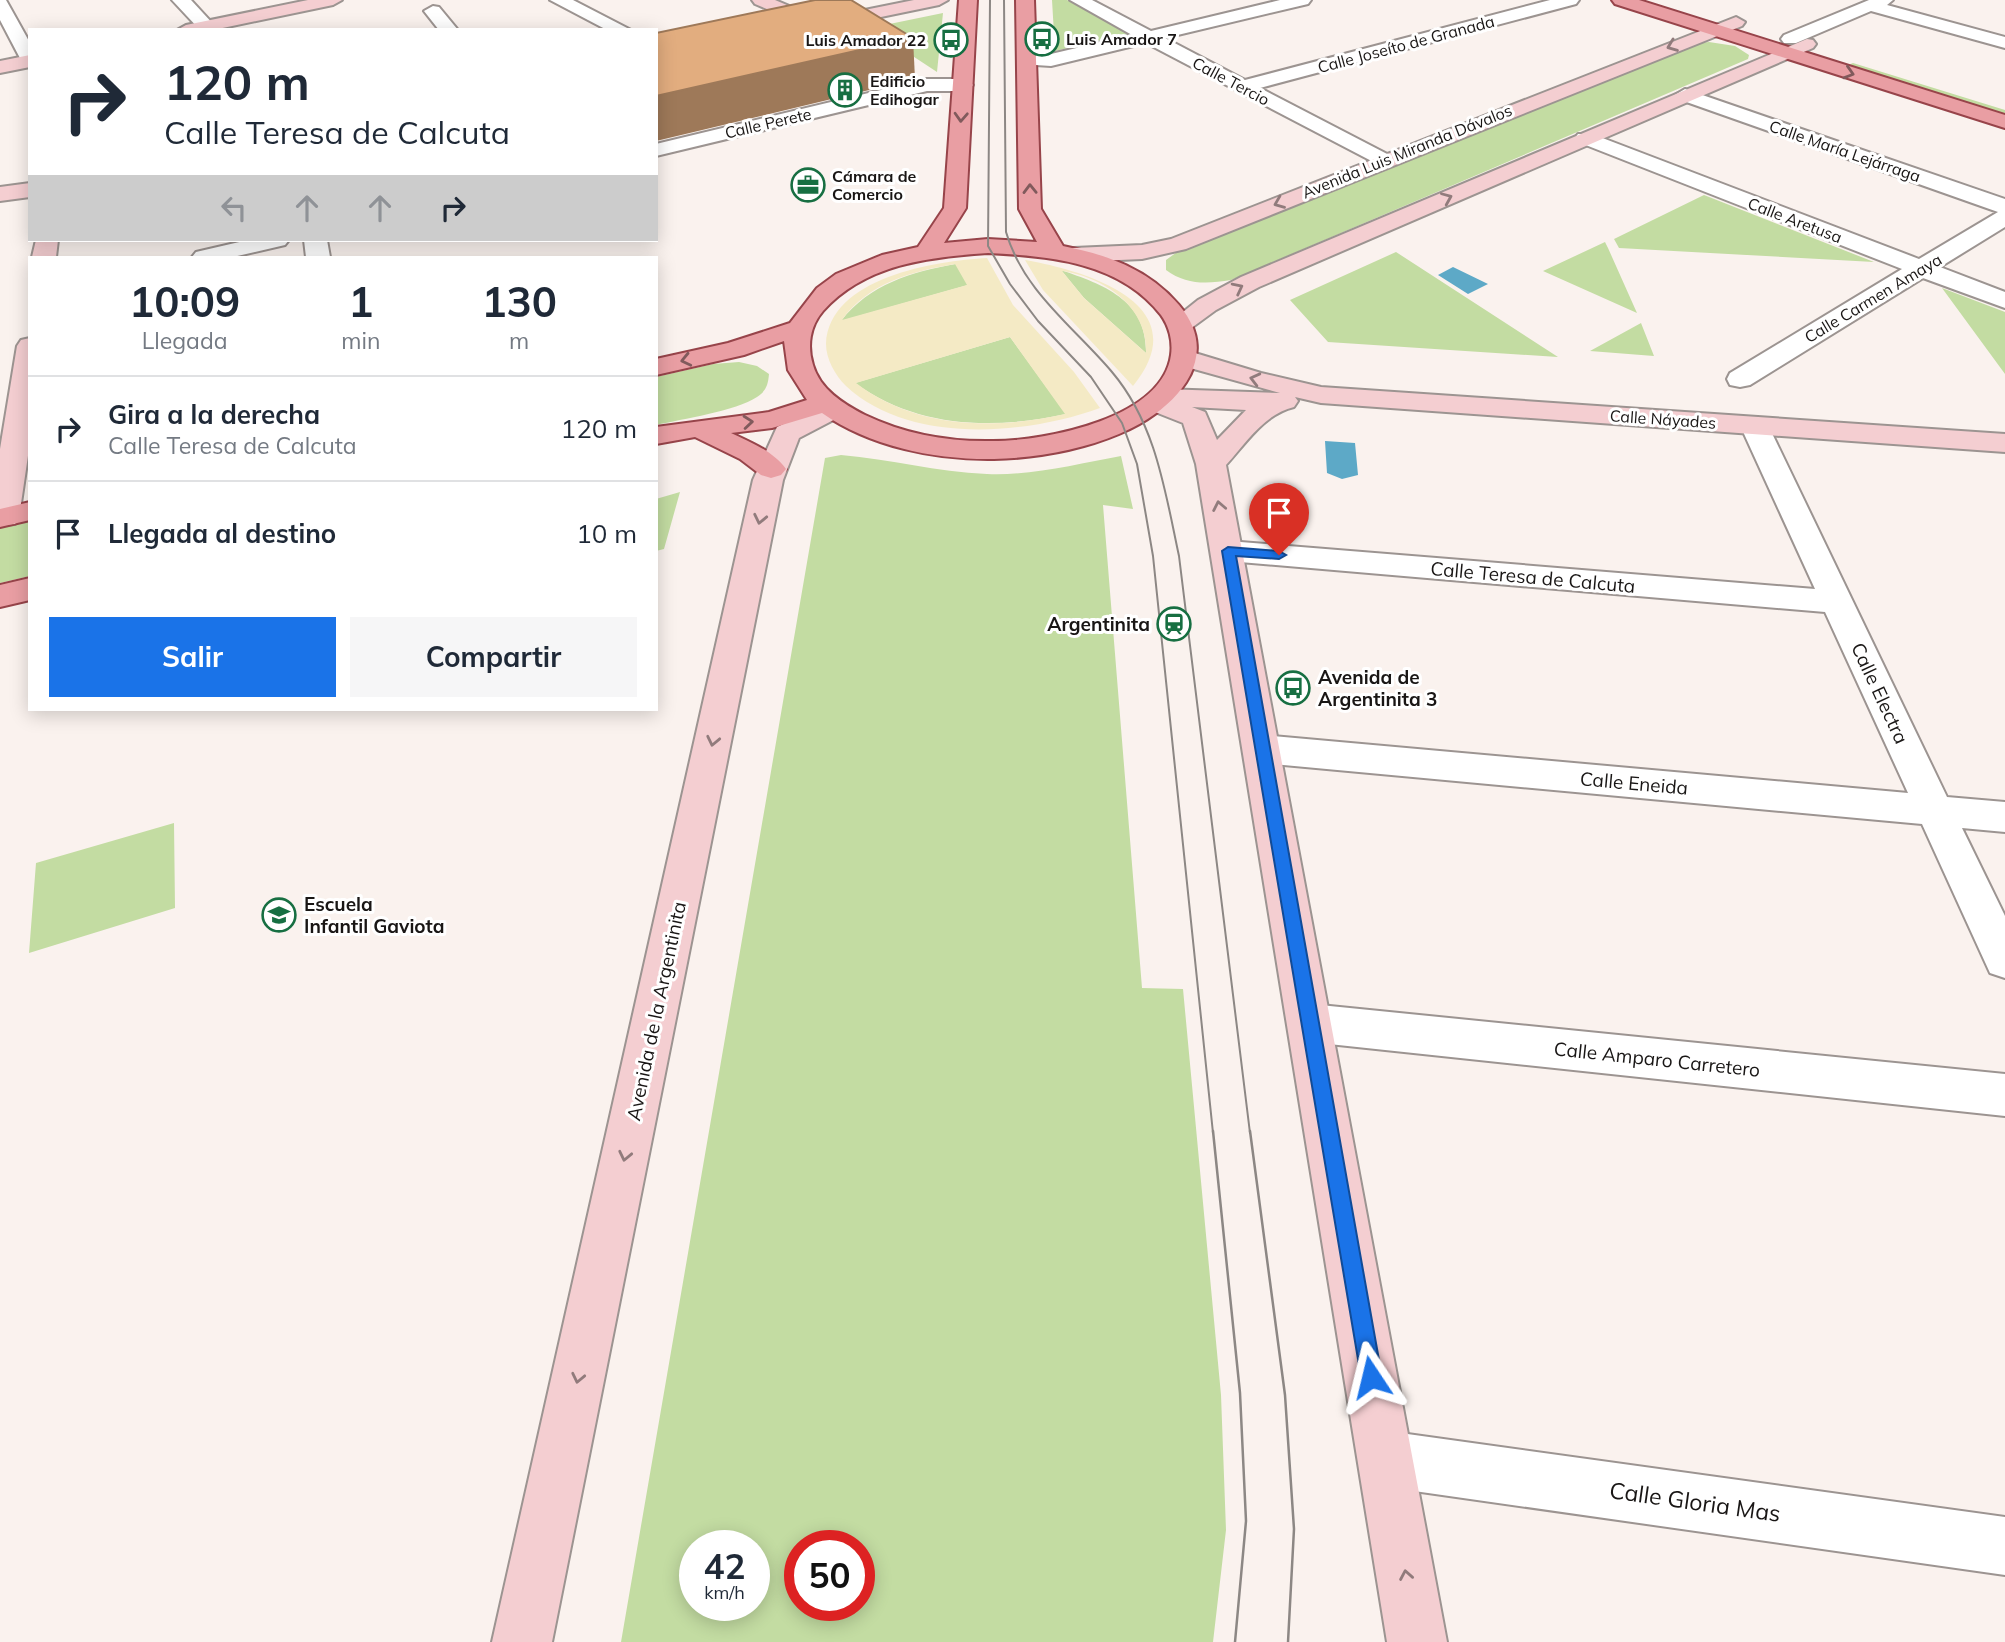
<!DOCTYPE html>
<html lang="es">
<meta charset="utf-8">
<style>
:root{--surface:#fff;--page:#f6f6f7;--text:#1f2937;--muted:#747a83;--line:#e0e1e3;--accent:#1a73e8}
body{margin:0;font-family:Mulish,sans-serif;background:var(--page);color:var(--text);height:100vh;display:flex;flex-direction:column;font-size:26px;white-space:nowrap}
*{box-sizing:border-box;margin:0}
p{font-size:23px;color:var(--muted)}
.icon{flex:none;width:38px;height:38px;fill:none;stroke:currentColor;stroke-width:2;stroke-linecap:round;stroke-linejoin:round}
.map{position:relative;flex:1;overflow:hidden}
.drawer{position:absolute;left:28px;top:256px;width:630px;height:455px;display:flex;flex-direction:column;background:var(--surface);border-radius:0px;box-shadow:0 4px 18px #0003}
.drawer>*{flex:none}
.guide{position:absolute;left:28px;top:28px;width:630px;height:214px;border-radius:0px;box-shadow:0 4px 18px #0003;background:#fff;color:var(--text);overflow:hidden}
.speed{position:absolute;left:679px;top:1530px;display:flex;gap:14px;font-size:35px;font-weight:700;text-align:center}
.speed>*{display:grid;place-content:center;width:91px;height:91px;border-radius:50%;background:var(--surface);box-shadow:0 4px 18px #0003;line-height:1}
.speed small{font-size:18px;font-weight:400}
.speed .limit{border:10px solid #d22;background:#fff;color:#111}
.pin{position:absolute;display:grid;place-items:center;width:60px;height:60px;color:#fff;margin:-72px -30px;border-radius:50% 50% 50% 0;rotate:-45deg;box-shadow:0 0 7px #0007}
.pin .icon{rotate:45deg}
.me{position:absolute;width:77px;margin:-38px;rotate:350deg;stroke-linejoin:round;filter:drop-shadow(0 0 5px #0008)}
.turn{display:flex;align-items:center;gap:24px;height:147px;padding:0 21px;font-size:32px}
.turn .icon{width:91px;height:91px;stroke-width:2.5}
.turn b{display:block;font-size:49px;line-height:60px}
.lanes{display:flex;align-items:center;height:66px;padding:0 21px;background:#0003;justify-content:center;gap:35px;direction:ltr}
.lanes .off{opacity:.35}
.eta{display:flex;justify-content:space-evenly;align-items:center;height:119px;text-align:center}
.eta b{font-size:42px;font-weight:700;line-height:49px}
.cta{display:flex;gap:14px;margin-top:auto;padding:14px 21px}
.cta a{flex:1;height:80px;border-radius:0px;background:var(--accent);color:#fff;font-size:28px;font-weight:700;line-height:80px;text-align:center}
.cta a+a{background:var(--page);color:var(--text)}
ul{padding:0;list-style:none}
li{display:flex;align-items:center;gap:21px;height:105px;padding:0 21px;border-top:2px solid var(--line)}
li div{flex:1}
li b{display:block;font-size:26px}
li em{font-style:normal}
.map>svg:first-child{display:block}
.green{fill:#c3dca2;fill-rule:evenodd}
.sand{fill:#f4eac5;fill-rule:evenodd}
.water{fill:#5da9c7}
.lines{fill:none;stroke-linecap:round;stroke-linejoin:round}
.street-casing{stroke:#9c9491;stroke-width:4}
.secondary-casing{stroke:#9c9491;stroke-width:4}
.primary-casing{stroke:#97444a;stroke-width:4}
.street{fill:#fff;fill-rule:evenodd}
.secondary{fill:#f4ced1;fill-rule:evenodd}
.primary{fill:#e99ea3;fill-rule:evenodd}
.tram-far1{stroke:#8c8784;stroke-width:2}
.tram{stroke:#8c8784;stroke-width:2.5}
.shaded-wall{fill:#9e7959}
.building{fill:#e2ad7f;stroke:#9e7959;stroke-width:2}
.oneway{stroke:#917b7c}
.oneway2{stroke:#815a5c}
.route{fill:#1a73e8;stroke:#114b97;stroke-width:2}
.labels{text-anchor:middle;stroke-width:6;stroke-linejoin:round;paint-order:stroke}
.far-poi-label{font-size:16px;font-weight:bold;fill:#191615;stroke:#fff;text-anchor:start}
.far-street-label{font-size:16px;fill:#191615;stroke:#fff}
.street-label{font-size:19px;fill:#191615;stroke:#fff}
.poi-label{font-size:19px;font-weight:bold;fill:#191615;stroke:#fff;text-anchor:start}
.near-street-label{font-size:23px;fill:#191615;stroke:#fff}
</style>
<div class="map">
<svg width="2005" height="1642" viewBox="0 0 2005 1642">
<rect width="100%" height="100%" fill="#faf2ee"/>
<path class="green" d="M1052 0H1067L1130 34 1055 51Z
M943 13 937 72 870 28Z
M1709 42 1735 46 1749 55 1748 59 1231 280C1207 284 1186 285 1166 270V260L1177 252 1690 44Z
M1853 63 2005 110V117L1843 67Z
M1704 195 1874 262 1619 248 1614 239Z
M1605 242 1608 248 1637 313 1543 271Z
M1396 252 1558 357 1328 342 1290 300Z
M956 264 968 285 841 321C870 284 911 272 956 264Z
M1061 270C1104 285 1147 300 1146 353L1084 298Z
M1942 288 2005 312V374Z
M1641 323 1654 356 1590 351Z
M1010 337 1066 414C993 430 917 428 855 383Z
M739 362 757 366 769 374C768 385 766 391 757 397 736 411 682 419 656 425V377L713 364Z
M841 455C891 459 936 472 987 474 1031 476 1077 464 1121 456L1133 509 1103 505 1142 988 1183 989 1221 1395 1226 1530 1213 1642H621L825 458ZM695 1545H754V1605H695ZM800 1545H859V1605H800Z
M680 492 664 549 656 551V499Z
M30 521V576L0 583V528Z
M174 823 175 908 29 953 36 863Z"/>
<path class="sand" d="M987 258 1013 305 1074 372 1100 408C1026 435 909 445 846 386 835 375 826 359 826 344 829 277 936 261 987 258ZM955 264 967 285 842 320C868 283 913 271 955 264ZM1010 337 1065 414C995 430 916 429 856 383Z
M1025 260C1088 271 1199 305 1133 386L1043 290ZM1062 271C1103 277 1148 306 1146 353L1084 298Z"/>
<path class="water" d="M1453 267 1488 284 1468 294 1438 275Z
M1325 441 1355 443 1358 475 1342 479 1327 473Z"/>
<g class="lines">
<defs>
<path id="street" d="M0 0H6L30 43V66L21 60 0 20Z
M172 0H191L215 26 212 30H200Z
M550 0H573L631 30H607Z
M1070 0H1092L1151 31 1280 0H1311L1308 4 1165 38 1245 80 1550 0H1579L1576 4 1260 88 1391 156 1394 161 1391 166 1383 167 1146 43 1051 66 1020 64 1018 60 1020 56 1051 54 1132 35Z
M1869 0H1893L1887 5 2005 37V48L1871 11 1796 43H1784L1781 39 1784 35Z
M433 6 439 7 458 30H439L424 11Z
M927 79H963L973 85 963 91H927L656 156V144Z
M1685 89 2005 199V227L1940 267 2005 292V308L1923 278 1750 385 1740 387 1730 385 1727 379 1730 373 1902 269 1578 142 1575 138 1578 134H1592L1919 259 1998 212 1678 99 1675 95Z
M248 240H289L285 245 233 257H192L196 252Z
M304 240H327L330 257H306Z
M1754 417 1764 419 1768 425 1947 797 2005 802V832L1962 828 2005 916V978L1990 973 1922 824 1262 763 1249 759 1244 749 1249 739 1262 735 1908 793 1825 612 1228 561 1217 558 1212 551 1217 544 1228 541 1815 589 1740 425 1744 419Z
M1310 1004 2005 1074V1116L1310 1042 1295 1037 1288 1023 1295 1009Z
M1386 1431 2005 1517V1575L1386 1487 1366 1479 1358 1459 1366 1439Z"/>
<path id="secondary" d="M308 0H342L333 5 213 30H177L186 25Z
M752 0H775L820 19 914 0H948L939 5 818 30 755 4Z
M1736 17 1745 22 1742 26 1186 249 1142 259 1074 262 1066 260 1062 255 1066 250 1074 248 1142 245 1171 239Z
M1807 39 1813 40 1816 44 1813 48 1259 287 1216 310 1190 329 1181 332 1172 329 1168 324 1198 300 1241 277Z
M30 55V67L0 73V61Z
M30 183V197L0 201V187Z
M36 240H58L56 257H32Z
M30 338V442L19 517 15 524 0 525V449L17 346 21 340Z
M1185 350 1261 373 1321 387 2005 434V452L1321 403 1295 397 1298 401 1294 407C1264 414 1246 443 1226 465L1447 1642H1387L1196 464 1183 423 1145 408 1141 402 1153 391 1163 389 1280 393 1176 364 1172 358 1176 352ZM1192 407 1246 410 1217 440 1205 412Z
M833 401 843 403 847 409 843 415 799 438 783 480 552 1642H492L753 480 777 427Z"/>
<path id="primary" d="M959 0H977L966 208 944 243 988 239 1037 242 1019 209 1016 0H1034L1041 209 1063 246C1108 255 1148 269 1179 305 1226 360 1171 413 1119 434 1081 450 1036 458 994 459 936 460 871 447 822 413L772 428 731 433C750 442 773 451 786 469L781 475 771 478 761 475 740 459 695 437 656 444V427L769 412 807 400 788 370 784 341 744 355 656 375V359L728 343 790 323 817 288 836 274 882 255 918 247 944 208ZM988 253C1050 256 1120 262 1161 315 1169 326 1173 341 1171 355 1162 419 1045 441 993 441 947 442 905 434 865 415 843 404 820 389 813 365 807 346 810 326 823 311 865 264 929 257 988 253Z
M1612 0H1639L2005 115V128L1615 4Z
M30 502V520L0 527V509Z
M30 578V600L0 607V585Z"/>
</defs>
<use href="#street" class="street-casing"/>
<use href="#secondary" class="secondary-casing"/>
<use href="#primary" class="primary-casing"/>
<use href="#street" class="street"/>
<use href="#secondary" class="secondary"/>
<use href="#primary" class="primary"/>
<path class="tram-far1" d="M990 0 988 246 1010 284 1038 321 1091 377 1122 423 1137 464 1153 556 1213 1133
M1004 0 1006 232C1023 291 1074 327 1112 372 1156 424 1165 491 1179 556L1250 1133"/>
<path class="tram" d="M1213 1131 1240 1393 1246 1521 1235 1642
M1250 1131 1285 1395 1294 1529 1288 1642"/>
</g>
<path class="shaded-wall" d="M913 38 915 79 656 141V96Z"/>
<path class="building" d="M815 0H851L913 38 656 96V33Z"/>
<defs><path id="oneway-chevron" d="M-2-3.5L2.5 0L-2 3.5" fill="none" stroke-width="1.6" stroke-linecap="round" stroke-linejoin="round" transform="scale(1.75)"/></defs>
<g class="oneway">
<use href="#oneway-chevron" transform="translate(1672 46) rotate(159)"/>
<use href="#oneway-chevron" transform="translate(1447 198) rotate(-23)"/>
<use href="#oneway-chevron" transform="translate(1279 203) rotate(158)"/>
<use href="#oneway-chevron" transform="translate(1238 288) rotate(-27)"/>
<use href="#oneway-chevron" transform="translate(1255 379) rotate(-166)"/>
<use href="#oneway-chevron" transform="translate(1219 506) rotate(-101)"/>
<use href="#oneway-chevron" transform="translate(760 519) rotate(102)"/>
<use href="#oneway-chevron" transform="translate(713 741) rotate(102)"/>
<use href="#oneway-chevron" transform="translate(625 1156) rotate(102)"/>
<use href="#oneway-chevron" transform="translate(578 1378) rotate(102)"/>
<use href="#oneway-chevron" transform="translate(1406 1575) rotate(-100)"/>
</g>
<g class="oneway2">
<use href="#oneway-chevron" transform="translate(1849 73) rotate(17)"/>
<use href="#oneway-chevron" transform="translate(961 117) rotate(93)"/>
<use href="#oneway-chevron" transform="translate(1030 189) rotate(-91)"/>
<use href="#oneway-chevron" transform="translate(686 360) rotate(167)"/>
<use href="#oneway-chevron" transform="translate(748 422) rotate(-5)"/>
</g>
<path class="route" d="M1228 547 1279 551 1286 555 1279 559 1236 556 1382 1377 1379 1385 1371 1388 1364 1385 1361 1377 1222 551Z"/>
<defs>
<symbol id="bus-ring" viewBox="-11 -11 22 22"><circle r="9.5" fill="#fff" stroke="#176f42" stroke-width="1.5"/><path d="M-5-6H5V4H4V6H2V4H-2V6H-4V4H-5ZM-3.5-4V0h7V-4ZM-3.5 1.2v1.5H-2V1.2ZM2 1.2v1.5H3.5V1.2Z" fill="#176f42"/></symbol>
<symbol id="building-ring" viewBox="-11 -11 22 22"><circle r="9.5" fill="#fff" stroke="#176f42" stroke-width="1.5"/><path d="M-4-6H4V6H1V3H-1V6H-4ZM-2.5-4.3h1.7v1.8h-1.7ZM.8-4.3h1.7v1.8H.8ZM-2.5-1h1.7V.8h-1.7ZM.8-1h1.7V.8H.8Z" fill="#176f42"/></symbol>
<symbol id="office-ring" viewBox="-11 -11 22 22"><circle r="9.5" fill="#fff" stroke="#176f42" stroke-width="1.5"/><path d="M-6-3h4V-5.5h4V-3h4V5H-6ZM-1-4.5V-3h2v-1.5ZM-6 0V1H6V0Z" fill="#176f42"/></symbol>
<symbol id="station-ring" viewBox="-11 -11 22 22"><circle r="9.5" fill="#fff" stroke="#176f42" stroke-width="1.5"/><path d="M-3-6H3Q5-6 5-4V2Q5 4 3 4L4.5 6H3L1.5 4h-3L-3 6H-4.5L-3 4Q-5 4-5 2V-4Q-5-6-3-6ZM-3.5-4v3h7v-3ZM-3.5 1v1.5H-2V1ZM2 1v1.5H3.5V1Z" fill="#176f42"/></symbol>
<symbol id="school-ring" viewBox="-11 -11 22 22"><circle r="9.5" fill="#fff" stroke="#176f42" stroke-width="1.5"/><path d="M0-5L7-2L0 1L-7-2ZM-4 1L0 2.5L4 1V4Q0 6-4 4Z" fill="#176f42"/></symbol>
</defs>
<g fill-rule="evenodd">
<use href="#bus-ring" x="1023" y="20" width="38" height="38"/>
<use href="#bus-ring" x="932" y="21" width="38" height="38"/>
<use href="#building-ring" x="826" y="71" width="38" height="38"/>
<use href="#office-ring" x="789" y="166" width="38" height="38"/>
<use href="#station-ring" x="1155" y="605" width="38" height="38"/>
<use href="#bus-ring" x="1274" y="669" width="38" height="38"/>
<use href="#school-ring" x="260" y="896" width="38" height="38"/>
</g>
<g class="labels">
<g class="far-poi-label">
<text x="1066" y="45">Luis Amador 7</text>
<text x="926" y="46" text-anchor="end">Luis Amador 22</text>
<text x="870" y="87">Edificio<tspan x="870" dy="18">Edihogar</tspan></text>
<text x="832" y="182">Cámara de<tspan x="832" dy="18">Comercio</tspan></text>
</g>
<g class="far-street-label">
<text transform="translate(1406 44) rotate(-15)" y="6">Calle Joseíto de Granada</text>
<text transform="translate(1231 81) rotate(28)" y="6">Calle Tercio</text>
<text transform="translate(768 123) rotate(-13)" y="6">Calle Perete</text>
<text transform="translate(1407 151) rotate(-22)" y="6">Avenida Luis Miranda Dávalos</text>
<text transform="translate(1845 151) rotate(19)" y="6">Calle María Lejárraga</text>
<text transform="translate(1795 220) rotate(21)" y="6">Calle Aretusa</text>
<text transform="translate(1873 298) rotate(-31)" y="6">Calle Carmen Amaya</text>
<text transform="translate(1663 419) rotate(4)" y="6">Calle Náyades</text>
</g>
<g class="street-label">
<text transform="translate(1533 577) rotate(5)" y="7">Calle Teresa de Calcuta</text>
<text transform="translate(1880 693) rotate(65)" y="7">Calle Electra</text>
<text transform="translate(1634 783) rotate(5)" y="7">Calle Eneida</text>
<text transform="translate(656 1011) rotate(-78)" y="7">Avenida de la Argentinita</text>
<text transform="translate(1657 1059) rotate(6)" y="7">Calle Amparo Carretero</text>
</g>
<g class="poi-label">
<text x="1150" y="631" text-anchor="end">Argentinita</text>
<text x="1318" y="684">Avenida de<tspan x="1318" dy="22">Argentinita 3</tspan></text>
<text x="304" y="911">Escuela<tspan x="304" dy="22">Infantil Gaviota</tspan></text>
</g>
<g class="near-street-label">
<text transform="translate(1695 1502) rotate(8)" y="8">Calle Gloria Mas</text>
</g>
</g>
</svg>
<div class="speed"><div>42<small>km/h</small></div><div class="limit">50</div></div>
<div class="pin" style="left:1279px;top:555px;background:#d93025"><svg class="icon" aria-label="arrive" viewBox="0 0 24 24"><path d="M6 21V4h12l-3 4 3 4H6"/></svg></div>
<svg class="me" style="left:1371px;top:1377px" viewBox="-20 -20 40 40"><path d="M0-17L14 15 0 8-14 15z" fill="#1a73e8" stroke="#fff" stroke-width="4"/></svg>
<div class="guide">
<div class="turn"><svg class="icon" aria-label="right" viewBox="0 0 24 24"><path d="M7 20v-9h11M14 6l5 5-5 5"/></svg><div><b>120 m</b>Calle Teresa de Calcuta</div></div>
<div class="lanes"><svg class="icon off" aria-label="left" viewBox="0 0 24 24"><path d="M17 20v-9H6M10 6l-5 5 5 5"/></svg><svg class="icon off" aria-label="ahead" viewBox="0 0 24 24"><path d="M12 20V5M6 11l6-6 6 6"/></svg><svg class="icon off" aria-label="ahead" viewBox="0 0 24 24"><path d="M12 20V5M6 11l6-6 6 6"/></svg><svg class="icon" aria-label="right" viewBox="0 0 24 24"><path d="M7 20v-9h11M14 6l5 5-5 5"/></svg></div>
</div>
<section class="drawer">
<div class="eta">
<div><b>10:09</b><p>Llegada</p></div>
<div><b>1</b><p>min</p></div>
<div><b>130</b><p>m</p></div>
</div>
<ul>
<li><svg class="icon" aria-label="right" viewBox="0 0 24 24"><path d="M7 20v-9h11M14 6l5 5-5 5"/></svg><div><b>Gira a la derecha</b><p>Calle Teresa de Calcuta</p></div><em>120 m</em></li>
<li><svg class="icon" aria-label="arrive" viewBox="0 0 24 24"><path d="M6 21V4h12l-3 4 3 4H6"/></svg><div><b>Llegada al destino</b></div><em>10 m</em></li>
</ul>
<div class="cta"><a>Salir</a><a>Compartir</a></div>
</section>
</div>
